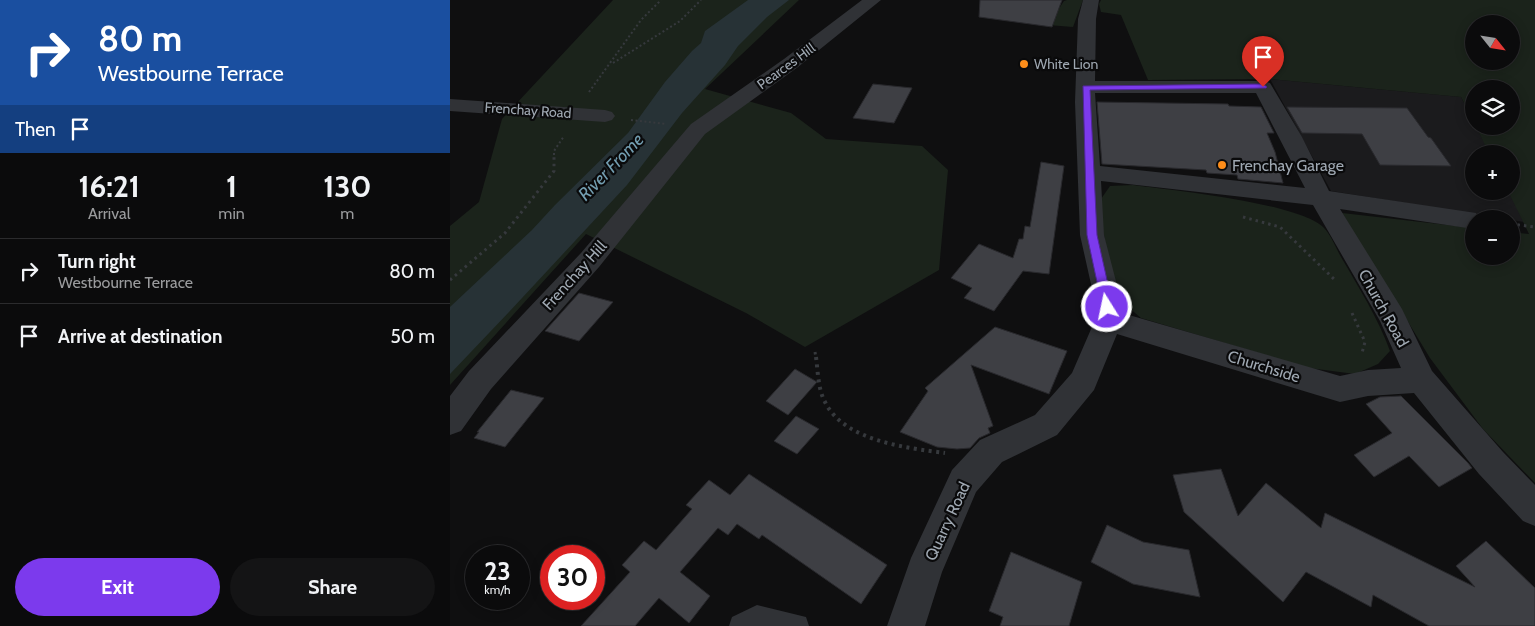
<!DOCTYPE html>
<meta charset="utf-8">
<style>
:root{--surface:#0b0b0c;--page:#141415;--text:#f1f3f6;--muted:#9a9b9d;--line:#2b2b2d;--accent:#7c3aed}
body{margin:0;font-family:Cabin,sans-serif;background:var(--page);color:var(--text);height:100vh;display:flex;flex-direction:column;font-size:19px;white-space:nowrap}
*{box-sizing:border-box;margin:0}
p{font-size:16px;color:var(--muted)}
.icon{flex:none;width:28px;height:28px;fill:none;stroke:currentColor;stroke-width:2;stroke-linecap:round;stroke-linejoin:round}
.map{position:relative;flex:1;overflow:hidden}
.side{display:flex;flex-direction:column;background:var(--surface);width:450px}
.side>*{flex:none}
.guide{background:#1a4fa0;color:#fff;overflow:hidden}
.needle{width:32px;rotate:120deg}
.fabs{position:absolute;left:1015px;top:15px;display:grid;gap:10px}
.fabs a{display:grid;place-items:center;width:55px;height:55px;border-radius:50%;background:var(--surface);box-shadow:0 2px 12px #0003,0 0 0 1px var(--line);font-size:25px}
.speed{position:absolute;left:15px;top:545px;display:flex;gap:10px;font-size:25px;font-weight:700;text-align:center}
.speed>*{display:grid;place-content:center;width:65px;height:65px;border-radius:50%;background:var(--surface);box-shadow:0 2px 12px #0003,0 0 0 1px var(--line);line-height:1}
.speed small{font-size:12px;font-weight:400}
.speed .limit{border:8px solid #d22;background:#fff;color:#111}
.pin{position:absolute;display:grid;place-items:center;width:42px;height:42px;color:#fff;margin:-51px -21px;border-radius:50% 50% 50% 0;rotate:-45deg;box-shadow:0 0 5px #0007}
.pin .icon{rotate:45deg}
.me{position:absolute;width:55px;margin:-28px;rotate:350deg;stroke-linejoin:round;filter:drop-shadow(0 0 4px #0008)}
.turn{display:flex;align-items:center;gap:18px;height:105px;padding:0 15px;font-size:22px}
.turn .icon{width:65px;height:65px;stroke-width:2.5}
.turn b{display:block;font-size:35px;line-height:42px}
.then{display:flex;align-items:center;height:48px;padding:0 15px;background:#0003;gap:10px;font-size:19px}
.eta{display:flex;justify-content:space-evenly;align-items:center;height:85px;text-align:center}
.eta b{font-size:30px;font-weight:800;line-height:35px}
.action{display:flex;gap:10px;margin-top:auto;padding:10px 15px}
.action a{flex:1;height:58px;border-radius:30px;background:var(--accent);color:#fff;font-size:20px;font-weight:800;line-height:58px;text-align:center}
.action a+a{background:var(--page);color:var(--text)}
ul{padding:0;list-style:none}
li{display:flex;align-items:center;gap:15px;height:65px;padding:0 15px;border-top:1px solid var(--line)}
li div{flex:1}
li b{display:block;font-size:19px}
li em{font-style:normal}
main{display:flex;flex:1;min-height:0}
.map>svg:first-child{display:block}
.built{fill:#1b1b1d}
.green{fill:#1b231b;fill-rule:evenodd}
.water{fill:#273236}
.building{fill:#3e3f44;stroke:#29292d}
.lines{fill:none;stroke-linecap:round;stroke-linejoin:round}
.path-far2{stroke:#36393d;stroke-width:2;stroke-dasharray:2 2.5;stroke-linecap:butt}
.path-far1{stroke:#36393d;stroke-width:3;stroke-dasharray:2.5 4;stroke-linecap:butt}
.path{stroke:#36393d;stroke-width:4;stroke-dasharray:3 4.5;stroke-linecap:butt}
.service{fill:#303236;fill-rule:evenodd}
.minor{fill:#303236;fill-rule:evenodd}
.route{fill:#7c3aed;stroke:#51269a}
.poi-dot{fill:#fd8d1a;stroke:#0a0a0b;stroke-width:2}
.labels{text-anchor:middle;stroke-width:4.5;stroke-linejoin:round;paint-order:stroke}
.far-poi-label{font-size:14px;fill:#9fa8b2;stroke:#0a0a0b;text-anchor:start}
.far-street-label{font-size:14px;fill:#9fa8b2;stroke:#0a0a0b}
.poi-label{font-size:16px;fill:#9fa8b2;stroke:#0a0a0b;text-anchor:start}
.street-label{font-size:16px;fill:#9fa8b2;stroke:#0a0a0b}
.water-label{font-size:18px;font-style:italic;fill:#739eb1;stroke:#0a0a0b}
</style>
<main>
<section class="side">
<div class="guide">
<div class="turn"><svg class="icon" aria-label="right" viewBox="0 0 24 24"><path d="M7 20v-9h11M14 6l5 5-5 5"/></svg><div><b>80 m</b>Westbourne Terrace</div></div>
<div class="then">Then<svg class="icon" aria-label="arrive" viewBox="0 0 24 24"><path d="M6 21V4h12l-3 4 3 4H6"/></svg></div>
</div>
<div class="eta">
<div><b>16:21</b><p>Arrival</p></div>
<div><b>1</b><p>min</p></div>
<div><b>130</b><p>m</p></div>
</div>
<ul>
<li><svg class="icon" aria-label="right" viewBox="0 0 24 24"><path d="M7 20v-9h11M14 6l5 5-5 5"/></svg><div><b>Turn right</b><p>Westbourne Terrace</p></div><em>80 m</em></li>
<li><svg class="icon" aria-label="arrive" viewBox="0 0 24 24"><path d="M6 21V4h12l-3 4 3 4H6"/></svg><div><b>Arrive at destination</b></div><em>50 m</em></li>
</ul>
<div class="action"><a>Exit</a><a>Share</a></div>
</section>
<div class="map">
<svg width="1085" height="626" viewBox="0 0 1085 626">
<rect width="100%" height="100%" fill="#0f0f10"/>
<path class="built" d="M820 79 1011 97 1024 122V126H1026L1040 154H1024V191H1059L1074 222 881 191Z"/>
<path class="green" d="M163 0H349L255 89 341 113 376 139 472 146 498 170 489 270 355 347 296 313 136 234 0 385V226L29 202 52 119Z
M617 0H633L623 27 598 25 614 1Z
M651 0H1085V483L1033 429 980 358 892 213 1024 228V256H1061V232L1079 234 1058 191H1061V154H1039L1026 126H1061V89H1024V122L1011 97 820 79 698 80 671 15 651 12 649 4ZM1024 24H1061V61H1024Z
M683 185C721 190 850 203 874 228 881 235 886 248 891 257 909 288 928 318 940 351L928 364 905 374 859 368 691 318 678 307 663 286 651 218V199L660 186Z"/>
<path class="water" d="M298 0H339L317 17 288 46 275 65 232 113 177 185 59 312 0 374V307L82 230 105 205 178 133 215 82 242 51 251 43 255 31Z"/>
<path class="building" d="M530 0H612L602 27 529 17Z
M423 84 462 88 444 123 403 118Z
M647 102 778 104 779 106 811 107 824 133H817L825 152 833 183 788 179 787 175 757 173 756 170 652 164Z
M837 107 957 108 978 137 981 138 1001 166 930 165 912 134 852 133Z
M591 162 614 166 599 274 573 271 544 311 514 298 522 288 501 278 529 244 563 258 569 239H573L575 226 580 227Z
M129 293 163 302 129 341 95 331Z
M545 327 617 351 599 394 521 365 543 426 538 428 540 433 529 438 520 448 507 449 487 447 450 432 478 391 475 388Z
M345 369 367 382 338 415 316 401Z
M61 390 94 398 55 447 24 438 29 432H27Z
M951 396 1018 463 1022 468 989 487 959 456 924 477 904 455 942 433 916 404 930 397Z
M346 416 369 429 347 454 324 441Z
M771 469 788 516 816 483 871 528 875 513 1025 587 1006 566 1036 541 1085 588V626H979L923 595 921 607 856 572 833 602 734 512 723 475Z
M299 474 437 565 411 604 312 535 309 539 287 524 278 535 268 528 230 572 260 596 239 623 209 598 185 626H131L180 572 172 565 194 541 206 550 242 509 236 505 259 480 280 495Z
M657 525 693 542 739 550 750 597 683 584 641 562Z
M561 552 632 582 619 626H550L553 617 539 611Z"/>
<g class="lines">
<path class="path-far2" d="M163 63 230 21 251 0
M139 92 191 20 211 0
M181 120 216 124
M104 155V151L114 136"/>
<path class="path-far1" d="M793 217 830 227 884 279
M1061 224 1085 227
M0 280 55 233 104 171V154
M902 313 915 342 912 353
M365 352 366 358"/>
<path class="path" d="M366 357C368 372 368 389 375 402 394 441 457 448 495 453"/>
<path class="service" d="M307 605 356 617 359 626H279L282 617Z"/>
<path class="minor" d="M412 0H431L348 67 255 134 149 267 41 389 11 431 0 435V396L19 371 131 253 241 124 334 59Z
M633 0H649L646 19 645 81H813L820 83 852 137 879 191 1026 213 1029 219H1024V226L1017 228 890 209 952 309 982 371 1053 452 1085 485V526L1073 521 1029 474 964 393 918 396 890 402 667 334 644 390 607 435 552 462 526 492 492 572 475 626H437L461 558 502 470 530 440 585 415 622 373 645 320 643 293 630 235 625 102 628 19ZM645 93H806L855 188 650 166ZM651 181 863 205 930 321 951 368 918 370 890 376 672 313 669 293 654 235Z
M0 99 155 110 162 112 165 116 162 120 155 122 0 111Z"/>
</g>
<path class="route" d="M813 84 817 87 816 88 640 90 647 235 663 307 661 310H653L637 235 633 86Z"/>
<g class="poi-dot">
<circle cx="574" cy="64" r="5"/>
<circle cx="772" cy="165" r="5"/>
</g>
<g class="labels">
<g class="far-poi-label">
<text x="584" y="69">White Lion</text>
</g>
<g class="far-street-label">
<text transform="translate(336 66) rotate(-36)" y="5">Pearces Hill</text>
<text transform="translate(78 110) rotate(4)" y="5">Frenchay Road</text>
</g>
<g class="poi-label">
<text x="782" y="171">Frenchay Garage</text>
</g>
<g class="street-label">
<text transform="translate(124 275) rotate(-48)" y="6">Frenchay Hill</text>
<text transform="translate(934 308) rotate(61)" y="6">Church Road</text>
<text transform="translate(814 366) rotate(17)" y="6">Churchside</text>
<text transform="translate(497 521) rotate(-65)" y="6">Quarry Road</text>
</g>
<g class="water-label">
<text transform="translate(161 167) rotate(-46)" y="6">River Frome</text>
</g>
</g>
</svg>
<div class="fabs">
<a><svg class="needle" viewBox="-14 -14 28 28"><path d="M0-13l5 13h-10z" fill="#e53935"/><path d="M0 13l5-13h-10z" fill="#9a9b9d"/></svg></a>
<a><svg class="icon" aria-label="layers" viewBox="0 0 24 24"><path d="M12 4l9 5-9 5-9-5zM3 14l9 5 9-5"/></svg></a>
<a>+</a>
<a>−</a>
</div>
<div class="speed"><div>23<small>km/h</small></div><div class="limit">30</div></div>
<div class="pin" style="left:813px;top:87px;background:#d93025"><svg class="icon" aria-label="arrive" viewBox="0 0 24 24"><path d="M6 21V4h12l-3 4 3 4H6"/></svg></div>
<svg class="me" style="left:657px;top:307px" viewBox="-20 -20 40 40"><circle r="17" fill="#7c3aed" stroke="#fff" stroke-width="3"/><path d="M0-11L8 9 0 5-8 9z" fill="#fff"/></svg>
</div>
</main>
